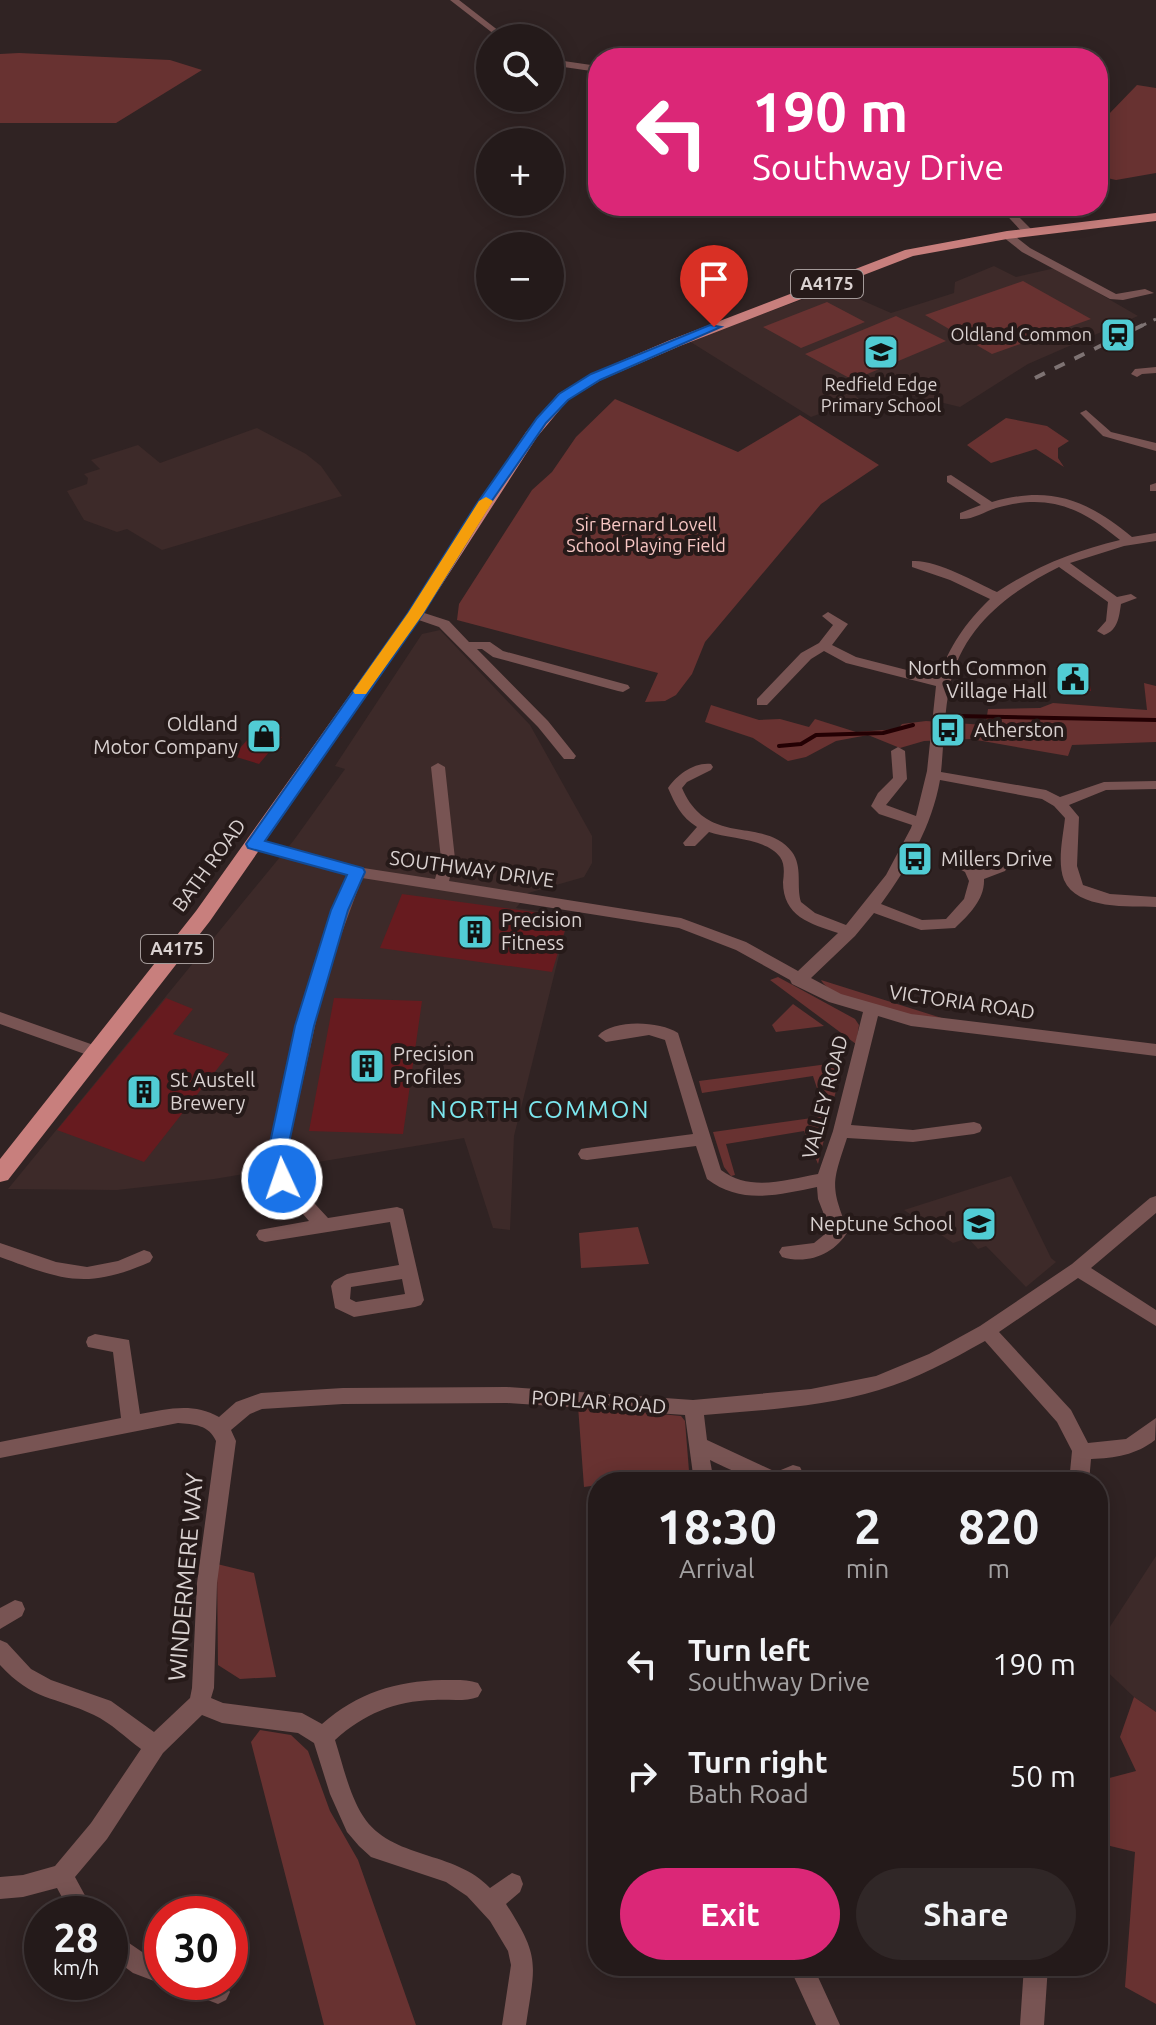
<!DOCTYPE html>
<meta charset="utf-8">
<style>
:root{--surface:#241a1a;--page:#302727;--text:#f1f3f6;--muted:#a3a1a2;--line:#413839;--accent:#db2777}
body{margin:0;font-family:Ubuntu,sans-serif;background:var(--page);color:var(--text);height:100vh;display:flex;flex-direction:column;font-size:30px;white-space:nowrap}
*{box-sizing:border-box;margin:0}
p{font-size:26px;color:var(--muted)}
.icon{flex:none;width:44px;height:44px;fill:none;stroke:currentColor;stroke-width:2;stroke-linecap:round;stroke-linejoin:round}
.map{position:relative;flex:1;overflow:hidden}
.sheet{position:absolute;left:588px;top:1472px;width:520px;height:504px;display:flex;flex-direction:column;background:var(--surface);border-radius:32px;box-shadow:0 4px 20px #0003,0 0 0 2px var(--line)}
.sheet>*{flex:none}
.hud{position:absolute;left:588px;top:48px;width:520px;height:168px;border-radius:32px;box-shadow:0 4px 20px #0003,0 0 0 2px var(--line);background:#db2777;color:#fff;overflow:hidden}
.controls{position:absolute;left:476px;top:24px;display:grid;gap:16px}
.controls a{display:grid;place-items:center;width:88px;height:88px;border-radius:50%;background:var(--surface);box-shadow:0 4px 20px #0003,0 0 0 2px var(--line);font-size:40px}
.speed{position:absolute;left:24px;top:1896px;display:flex;gap:16px;font-size:40px;font-weight:700;text-align:center}
.speed>*{display:grid;place-content:center;width:104px;height:104px;border-radius:50%;background:var(--surface);box-shadow:0 4px 20px #0003,0 0 0 2px var(--line);line-height:1}
.speed small{font-size:20px;font-weight:400}
.speed .limit{border:12px solid #d22;background:#fff;color:#111}
.pin{position:absolute;display:grid;place-items:center;width:68px;height:68px;color:#fff;margin:-82px -34px;border-radius:50% 50% 50% 0;rotate:-45deg;box-shadow:0 0 8px #0007}
.pin .icon{rotate:45deg}
.me{position:absolute;width:88px;margin:-44px;rotate:357deg;stroke-linejoin:round;filter:drop-shadow(0 0 6px #0008)}
.turn{display:flex;align-items:center;gap:28px;height:168px;padding:0 32px;font-size:36px}
.turn .icon{width:104px;height:104px;stroke-width:2.5}
.turn b{display:block;font-size:56px;line-height:68px}
.eta{display:flex;justify-content:space-evenly;align-items:center;height:136px;text-align:center}
.eta b{font-size:48px;font-weight:700;line-height:56px}
.cta{display:flex;gap:16px;margin-top:auto;padding:16px 32px}
.cta a{flex:1;height:92px;border-radius:48px;background:var(--accent);color:#fff;font-size:32px;font-weight:700;line-height:92px;text-align:center}
.cta a+a{background:var(--page);color:var(--text)}
ul{padding:0;list-style:none}
li{display:flex;align-items:center;gap:24px;height:112px;padding:0 32px}
li div{flex:1}
li b{display:block;font-size:30px}
li em{font-style:normal}
.map>svg:first-child{display:block}
.built{fill:#3d2a29}
.green{fill:#683231}
.lines{fill:none;stroke-linecap:round;stroke-linejoin:round}
.stream{stroke:#230003;stroke-width:4}
.building{fill:#671b1f}
.minor{fill:#785453;fill-rule:evenodd}
.major{fill:#c87f7d;fill-rule:evenodd}
.rail-far1{stroke:#7e7373;stroke-width:3;stroke-dasharray:8 8;stroke-linecap:butt}
.rail{stroke:#7e7373;stroke-width:4;stroke-dasharray:11 11;stroke-linecap:butt}
.route{fill:#1a73e8;stroke:#114b97;stroke-width:2}
.slow{fill:#f59e0b}
.labels{text-anchor:middle;stroke-width:8;stroke-linejoin:round;paint-order:stroke}
.shield{fill:#261a19;stroke:#a39a99;stroke-width:2}
.shield-label{font-size:18px;font-weight:bold;fill:#d9d1d0}
.far-poi-label{font-size:18px;fill:#d9d1d0;stroke:#261a19;text-anchor:end}
.far-park-label{font-size:18px;fill:#f7c7c4;stroke:#261a19}
.poi-label{font-size:20px;fill:#d9d1d0;stroke:#261a19;text-anchor:start}
.street-label{font-size:20px;fill:#d9d1d0;stroke:#261a19}
.quarter-label{font-size:24px;letter-spacing:2px;fill:#7ce7ef;stroke:#261a19}
.near-street-label{font-size:24px;fill:#d9d1d0;stroke:#261a19}
</style>
<div class="map">
<svg width="1156" height="2025" viewBox="0 0 1156 2025">
<rect width="100%" height="100%" fill="#302323"/>
<path class="built" d="M994 266 1016 277 1055 268 1138 316 1028 364 960 407 907 394 846 386 859 399 811 417 689 341 834 288 891 313 954 293 955 282Z
M257 428 306 454 321 466 342 496 162 550 127 529 117 532 84 520 67 491 87 484 88 478 84 474 100 469 91 460 138 445 160 463Z
M440 630 530 725 592 836V863L584 877 528 893 516 908 569 915 514 1136 510 1230 493 1228 464 1138 214 1179 117 1190 8 1189 294 840 345 769 335 766 422 634Z
M1011 1176 1051 1258 1056 1262 1026 1287 986 1246 978 1249 968 1238 953 1243 904 1210Z
M1156 1556V1712L1134 1697 1098 1663V1645Z"/>
<path class="green" d="M19 53 170 60 202 70 116 123H0V54Z
M1137 85 1156 88V173L1116 180 1098 176V113L1108 115Z
M1023 281 1091 319 992 354 925 315Z
M827 302 865 322 801 348 763 327Z
M896 316 946 341 853 380 805 354Z
M615 399 738 452 800 415 879 465 821 504 705 642 692 674 676 695 665 701 645 702 658 673 457 620 459 604 532 490 552 472 576 437Z
M1006 418 1047 426 1069 441 1058 448V458L1064 467 1036 449 991 463 967 445Z
M1144 683 1156 686V742L1072 745 1068 756 971 739 924 741 900 748 868 735 836 741 806 757 788 761 753 738 705 722 711 705 759 720 780 719 809 727 815 719 856 732 898 729 902 724 926 721 985 725V729L988 709 1040 708 1053 703 1147 710Z
M778 977 855 1019 859 1025 856 1044 770 980Z
M821 980 948 1020C921 1017 834 1004 821 980Z
M793 1004 824 1026 776 1032 772 1025Z
M843 1062 818 1164 804 1131 726 1144 735 1175 731 1176 724 1167 713 1132 826 1116 813 1076 702 1093 699 1081Z
M638 1227 649 1264 581 1268 579 1233Z
M578 1406 681 1416 685 1421 689 1471 620 1482H598V1485L584 1487Z
M217 1564 254 1573 276 1677 240 1679 218 1665Z
M1134 1697 1156 1712V2004L1125 1987 1135 1852 1098 1843V1781L1136 1771 1120 1737Z
M260 1730 291 1735 308 1751 330 1811 358 1860 416 2025H324L251 1742Z"/>
<g class="lines">
<path class="stream" d="M957 716 1156 720
M779 746 801 744 816 735 883 733 913 725"/>
</g>
<path class="building" d="M1056 666 1087 667 1091 691H1059Z
M256 730 282 737 259 764 233 756Z
M402 894 569 917 552 972 380 948Z
M166 998 193 1009 173 1034 229 1054 144 1162 57 1130Z
M334 998 422 1001 403 1134 309 1131Z"/>
<g class="lines">
<path class="minor" d="M450 0H459L508 38H499Z
M550 59 598 66V72L550 65Z
M998 206H1008L1032 230V234H1024Z
M1003 233H1011L1030 248 1116 294 1145 289 1154 293 1123 300 1110 299 1022 252 1003 237Z
M1156 367V373L1142 374 1137 377 1131 374 1135 369Z
M1086 410 1111 432 1156 443V451L1103 436 1080 413Z
M951 475 992 502C1051 485 1087 500 1132 537L1156 533V541L1124 546 1070 563 1117 597 1131 594 1137 598 1121 604C1119 617 1118 630 1104 635L1097 631 1106 621 1108 602 1059 567C1009 592 962 627 950 685 944 713 944 743 941 772L1046 790 1060 797 1104 782 1156 781V789L1106 790 1069 805 1079 817 1077 866 1083 885 1110 894 1156 897V907C1130 906 1077 910 1064 880 1057 862 1063 837 1065 818L1054 806 1042 799 940 780C932 826 908 867 881 904L922 920 946 919 964 899 969 881 965 872 943 860 941 857 943 854C955 851 971 861 979 870L1000 863 1007 868 1005 871 984 879C985 899 969 915 955 928L921 930 874 913 855 936 811 978 841 994 911 1014 1156 1044V1056L911 1026 878 1016 851 1125 913 1130 974 1122 980 1124 982 1128 980 1132 974 1134 913 1142 847 1138C832 1184 830 1185 848 1231 835 1254 808 1265 782 1257L779 1252 782 1247 814 1243 830 1230 818 1199 817 1187C778 1195 741 1205 707 1179L696 1146 587 1160 581 1159 578 1154 581 1149 587 1148 693 1134 665 1040 649 1035 606 1042 598 1036C613 1019 659 1021 678 1033L721 1170C750 1192 785 1180 818 1174L833 1131 863 1012 829 1002 792 984 790 980 736 950 679 928 362 878 326 976 286 1157 290 1177 328 1218 397 1207 403 1209 424 1300 421 1305 415 1307 354 1317 335 1308 331 1286 334 1281 347 1274 399 1265 390 1222 265 1242 259 1240 256 1235 259 1230 309 1221 290 1199 263 1214 257 1212 254 1207 257 1202 280 1188 273 1179 268 1157 284 1084 311 976 348 875 249 847 247 844 249 841 254 839 357 867 435 879 441 859 431 767 438 763 445 767 455 859 449 881 681 918 746 942 798 971 838 933C810 924 783 916 783 882 784 874 785 864 780 857 766 838 729 839 709 832L695 846H685L683 843 697 827C681 817 675 804 668 788 677 775 694 762 711 764L713 767 711 770 687 782 682 788C708 849 764 815 792 852 803 867 796 886 801 902L815 913 846 925 886 875 911 828 912 825 879 814 871 806 878 793 893 778 891 751 898 747 905 751 907 779 886 805 916 816 927 771 936 686 846 663 824 651 811 659 767 705H757V699L801 653 819 643 833 625 822 616 828 612 848 624 832 645 856 657 938 678C950 646 965 623 990 599L950 580 912 567V561C935 559 976 582 997 592 1036 566 1075 551 1120 540 1080 507 1048 493 996 508 984 512 972 520 960 519V513L981 505 947 482V476ZM402 1279 405 1294 356 1302 350 1299 351 1287Z
M1156 483V491H1150V485Z
M415 610 449 621 469 642H490L503 651 628 685 630 688 623 692 618 691 493 657 482 649H477L548 721 576 756 574 759H564L538 727 439 627 410 617V611Z
M0 1012 102 1048 104 1052 96 1058 0 1024Z
M1156 1196V1213L1091 1268 1156 1310V1326L1078 1278 999 1332 1071 1410 1088 1443 1126 1439 1156 1418 1155 1440C1136 1455 1115 1458 1091 1459L1089 1482H1069L1072 1451 1057 1422 985 1341C951 1360 916 1379 879 1390 823 1407 762 1410 704 1415L707 1440 776 1472 793 1465 800 1467 803 1473C789 1500 729 1469 710 1460L714 1482H694L685 1415 507 1403 343 1404 262 1409 250 1414 231 1430 236 1441 217 1583 214 1688 211 1698 223 1703 302 1713 322 1724C357 1693 396 1681 442 1680 454 1680 467 1679 478 1683L482 1690 478 1697C465 1702 448 1699 434 1700 394 1701 364 1714 335 1740 343 1765 349 1794 363 1816 391 1860 455 1850 490 1888L512 1873 520 1876 523 1884 520 1892 506 1904C541 1958 535 1964 526 2025H502L511 1965 508 1951 490 1921 467 1896 446 1882 371 1857 359 1846 347 1832 330 1794 314 1743 298 1733 222 1723 202 1715 163 1753 107 1839 75 1877 95 1914H71L57 1888 23 1897 0 1899V1877L23 1875 55 1866 91 1823 141 1749C126 1738 111 1723 94 1715 54 1696 33 1701 0 1665V1640L7 1643 31 1669 51 1680 111 1701 154 1732 190 1698 192 1688 197 1583 216 1441C209 1425 194 1424 178 1423L0 1458V1442L121 1418 113 1352 88 1347 86 1342 88 1337 95 1334 129 1340 140 1414C167 1409 193 1402 219 1417L236 1402 261 1393 343 1388 507 1387 693 1400 811 1389 876 1376 929 1354 980 1326 1072 1264 1150 1198Z
M0 1243 56 1262 87 1267 118 1261 144 1250 150 1252 153 1257 150 1262C86 1290 63 1280 0 1257Z
M15 1600 22 1602 25 1609 22 1616 0 1629V1608Z
M110 1930 148 1956 162 1960V1982H166L162 1984 133 1973 110 1956Z
M789 1966H813L840 2025H816Z
M1024 1966H1048L1044 2025H1020Z
M178 1982H222L226 1984 230 1992 226 2000 218 2004 182 1990Z"/>
<path class="major" d="M1156 213V221L1007 239 913 256 680 346 601 380 568 400 537 437 423 614 210 921 8 1180 0 1182V1159L196 911 408 613 526 432 558 394 591 374 670 340 905 250 1007 231Z"/>
<path class="rail-far1" d="M1139 327 1156 319"/>
<path class="rail" d="M1035 378 1143 325"/>
</g>
<path class="route" d="M710 325 721 327 600 380 568 400 546 423 489 505 423 614 265 841 363 868 365 872 348 910 314 1026 286 1157 292 1179 289 1185H275L267 1157 295 1026 331 910 347 875 248 848 246 844 408 613 476 505 537 418 559 394 591 374Z"/>
<path class="slow" d="M486 497 493 501 423 614 366 694H355L353 691 408 613 479 501Z"/>
<defs>
<symbol id="station-square" viewBox="-11 -11 22 22"><rect x="-9" y="-9" width="18" height="18" rx="4" fill="#51ccd4" stroke="#261a19"/><path d="M-3-6H3Q5-6 5-4V2Q5 4 3 4L4.5 6H3L1.5 4h-3L-3 6H-4.5L-3 4Q-5 4-5 2V-4Q-5-6-3-6ZM-3.5-4v3h7v-3ZM-3.5 1v1.5H-2V1ZM2 1v1.5H3.5V1Z" fill="#111"/></symbol>
<symbol id="school-square" viewBox="-11 -11 22 22"><rect x="-9" y="-9" width="18" height="18" rx="4" fill="#51ccd4" stroke="#261a19"/><path d="M0-5L7-2L0 1L-7-2ZM-4 1L0 2.5L4 1V4Q0 6-4 4Z" fill="#111"/></symbol>
<symbol id="civic-square" viewBox="-11 -11 22 22"><rect x="-9" y="-9" width="18" height="18" rx="4" fill="#51ccd4" stroke="#261a19"/><path d="M-.6-6.5H3V-4.5H.6V-3L4-1V1h2V6H-6V1h2V-1L-.6-3ZM-1.2 2.5V6h2.4V2.5Z" fill="#111"/></symbol>
<symbol id="bus-square" viewBox="-11 -11 22 22"><rect x="-9" y="-9" width="18" height="18" rx="4" fill="#51ccd4" stroke="#261a19"/><path d="M-5-6H5V4H4V6H2V4H-2V6H-4V4H-5ZM-3.5-4V0h7V-4ZM-3.5 1.2v1.5H-2V1.2ZM2 1.2v1.5H3.5V1.2Z" fill="#111"/></symbol>
<symbol id="shop-square" viewBox="-11 -11 22 22"><rect x="-9" y="-9" width="18" height="18" rx="4" fill="#51ccd4" stroke="#261a19"/><path d="M-5-2.5h2.3a2.7 3.5 0 0 1 5.4 0H5L5.5 6h-11ZM-1.5-2.5h3a1.5 2.3 0 0 0-3 0Z" fill="#111"/></symbol>
<symbol id="building-square" viewBox="-11 -11 22 22"><rect x="-9" y="-9" width="18" height="18" rx="4" fill="#51ccd4" stroke="#261a19"/><path d="M-4-6H4V6H1V3H-1V6H-4ZM-2.5-4.3h1.7v1.8h-1.7ZM.8-4.3h1.7v1.8H.8ZM-2.5-1h1.7V.8h-1.7ZM.8-1h1.7V.8H.8Z" fill="#111"/></symbol>
</defs>
<g fill-rule="evenodd">
<use href="#station-square" x="1098" y="315" width="40" height="40"/>
<use href="#school-square" x="861" y="332" width="40" height="40"/>
<use href="#civic-square" x="1053" y="659" width="40" height="40"/>
<use href="#bus-square" x="928" y="710" width="40" height="40"/>
<use href="#shop-square" x="244" y="716" width="40" height="40"/>
<use href="#bus-square" x="895" y="839" width="40" height="40"/>
<use href="#building-square" x="455" y="912" width="40" height="40"/>
<use href="#building-square" x="347" y="1046" width="40" height="40"/>
<use href="#building-square" x="124" y="1072" width="40" height="40"/>
<use href="#school-square" x="959" y="1204" width="40" height="40"/>
</g>
<g class="labels">
<g class="shield">
<rect x="791" y="270" width="72" height="28" rx="6"/>
<rect x="141" y="935" width="72" height="28" rx="6"/>
</g>
<g class="shield-label">
<text x="827" y="290">A4175</text>
<text x="177" y="955">A4175</text>
</g>
<g class="far-poi-label">
<text x="1092" y="341">Oldland Common</text>
<text x="881" y="391" text-anchor="middle">Redfield Edge<tspan x="881" dy="21">Primary School</tspan></text>
</g>
<g class="far-park-label">
<text x="646" y="531">Sir Bernard Lovell<tspan x="646" dy="21">School Playing Field</tspan></text>
</g>
<g class="poi-label">
<text x="1047" y="675" text-anchor="end">North Common<tspan x="1047" dy="23">Village Hall</tspan></text>
<text x="238" y="731" text-anchor="end">Oldland<tspan x="238" dy="23">Motor Company</tspan></text>
<text x="974" y="737">Atherston</text>
<text x="941" y="866">Millers Drive</text>
<text x="501" y="927">Precision<tspan x="501" dy="23">Fitness</tspan></text>
<text x="393" y="1061">Precision<tspan x="393" dy="23">Profiles</tspan></text>
<text x="170" y="1087">St Austell<tspan x="170" dy="23">Brewery</tspan></text>
<text x="953" y="1231" text-anchor="end">Neptune School</text>
</g>
<g class="street-label">
<text transform="translate(209 865) rotate(-54)" y="7">BATH ROAD</text>
<text transform="translate(472 869) rotate(8)" y="7">SOUTHWAY DRIVE</text>
<text transform="translate(962 1002) rotate(8)" y="7">VICTORIA ROAD</text>
<text transform="translate(825 1097) rotate(-75)" y="7">VALLEY ROAD</text>
<text transform="translate(599 1402) rotate(4)" y="7">POPLAR ROAD</text>
</g>
<g class="quarter-label">
<text x="540" y="1118">NORTH COMMON</text>
</g>
<g class="near-street-label">
<text transform="translate(186 1577) rotate(-85)" y="8">WINDERMERE WAY</text>
</g>
</g>
</svg>
<div class="controls">
<a><svg class="icon" aria-label="search" viewBox="0 0 24 24"><circle cx="10" cy="10" r="6"/><path d="M15 15l6 6"/></svg></a>
<a>+</a>
<a>−</a>
</div>
<div class="speed"><div>28<small>km/h</small></div><div class="limit">30</div></div>
<div class="pin" style="left:714px;top:327px;background:#d93025"><svg class="icon" aria-label="arrive" viewBox="0 0 24 24"><path d="M6 21V4h12l-3 4 3 4H6"/></svg></div>
<svg class="me" style="left:282px;top:1179px" viewBox="-20 -20 40 40"><circle r="17" fill="#1a73e8" stroke="#fff" stroke-width="3"/><path d="M0-11L8 9 0 5-8 9z" fill="#fff"/></svg>
<div class="hud">
<div class="turn"><svg class="icon" aria-label="left" viewBox="0 0 24 24"><path d="M17 20v-9H6M10 6l-5 5 5 5"/></svg><div><b>190 m</b>Southway Drive</div></div>
</div>
<section class="sheet">
<div class="eta">
<div><b>18:30</b><p>Arrival</p></div>
<div><b>2</b><p>min</p></div>
<div><b>820</b><p>m</p></div>
</div>
<ul>
<li><svg class="icon" aria-label="left" viewBox="0 0 24 24"><path d="M17 20v-9H6M10 6l-5 5 5 5"/></svg><div><b>Turn left</b><p>Southway Drive</p></div><em>190 m</em></li>
<li><svg class="icon" aria-label="right" viewBox="0 0 24 24"><path d="M7 20v-9h11M14 6l5 5-5 5"/></svg><div><b>Turn right</b><p>Bath Road</p></div><em>50 m</em></li>
</ul>
<div class="cta"><a>Exit</a><a>Share</a></div>
</section>
</div>
